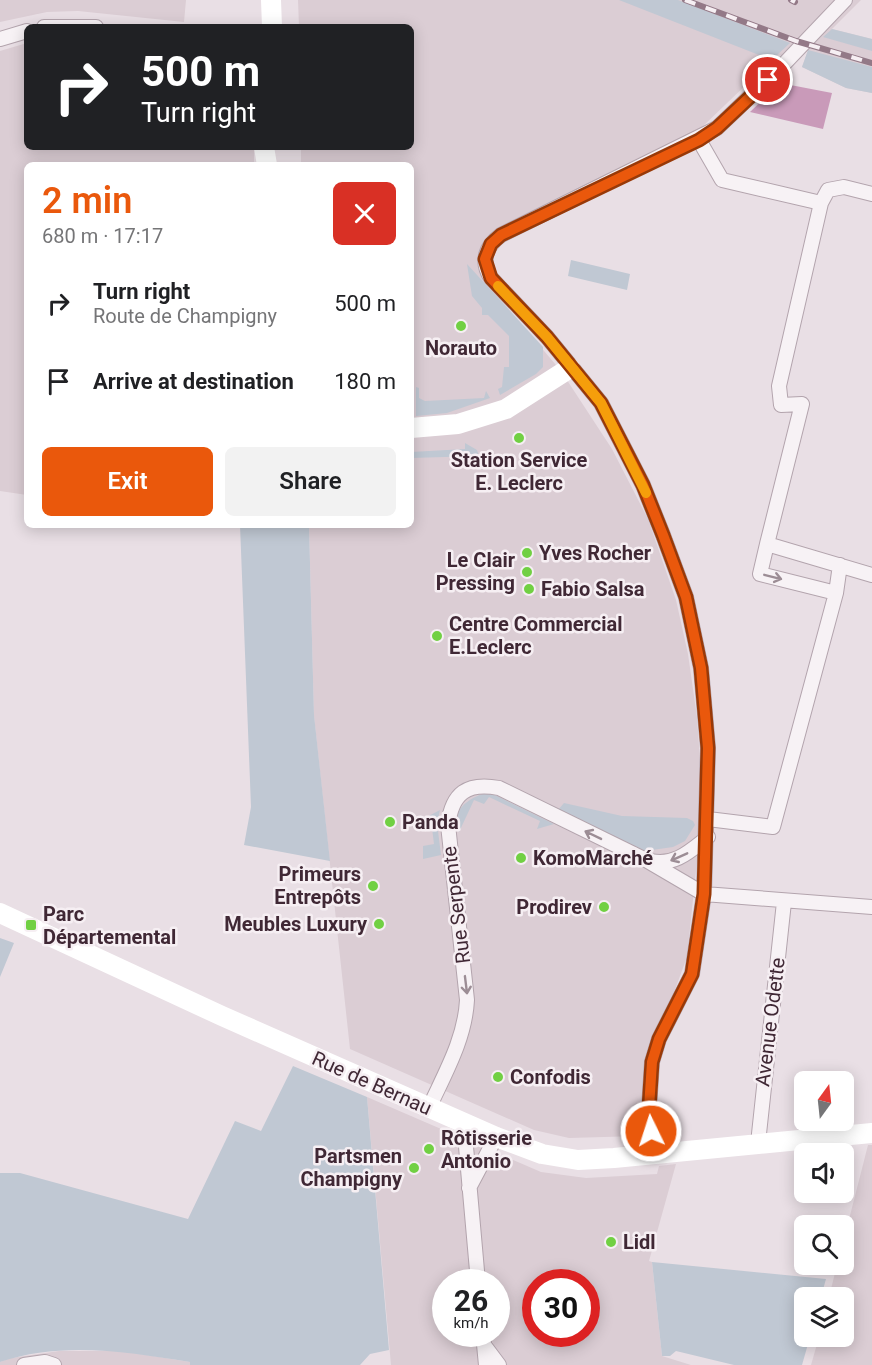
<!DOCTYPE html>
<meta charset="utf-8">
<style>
:root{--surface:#fff;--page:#f2f2f2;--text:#202124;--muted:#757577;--accent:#ea580c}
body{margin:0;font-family:Roboto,sans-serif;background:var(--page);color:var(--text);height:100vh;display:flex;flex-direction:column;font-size:22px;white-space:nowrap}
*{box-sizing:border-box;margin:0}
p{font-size:20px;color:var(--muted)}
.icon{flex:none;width:33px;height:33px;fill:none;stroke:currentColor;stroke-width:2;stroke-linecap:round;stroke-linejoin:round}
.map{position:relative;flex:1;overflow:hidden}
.sheet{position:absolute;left:24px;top:162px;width:390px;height:366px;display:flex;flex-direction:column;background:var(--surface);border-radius:9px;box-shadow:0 3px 15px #0003}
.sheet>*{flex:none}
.top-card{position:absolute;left:24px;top:24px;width:390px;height:126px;border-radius:9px;box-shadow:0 3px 15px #0003;background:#202124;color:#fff;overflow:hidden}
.needle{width:39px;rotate:15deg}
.controls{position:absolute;left:794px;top:1071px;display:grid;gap:12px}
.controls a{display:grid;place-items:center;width:60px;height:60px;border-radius:9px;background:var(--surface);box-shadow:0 3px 15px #0003;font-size:30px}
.speed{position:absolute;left:432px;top:1269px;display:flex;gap:12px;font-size:30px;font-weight:700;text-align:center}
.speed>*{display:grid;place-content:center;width:78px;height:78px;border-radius:50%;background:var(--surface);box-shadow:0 3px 15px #0003;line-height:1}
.speed small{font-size:15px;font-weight:400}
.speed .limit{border:9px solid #d22;background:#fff;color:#111}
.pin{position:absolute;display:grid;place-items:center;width:51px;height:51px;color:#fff;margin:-26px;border:3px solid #fff;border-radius:50%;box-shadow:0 2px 6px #0007}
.me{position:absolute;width:66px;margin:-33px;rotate:356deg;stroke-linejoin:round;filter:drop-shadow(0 0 4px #0008)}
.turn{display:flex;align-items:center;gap:21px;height:126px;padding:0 18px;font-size:27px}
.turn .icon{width:78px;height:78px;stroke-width:2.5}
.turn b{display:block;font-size:42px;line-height:51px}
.round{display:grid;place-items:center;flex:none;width:63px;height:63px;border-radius:9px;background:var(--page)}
.head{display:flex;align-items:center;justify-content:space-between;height:102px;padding:0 18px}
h1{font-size:36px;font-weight:600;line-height:45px;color:var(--accent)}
.cta{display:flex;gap:12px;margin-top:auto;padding:12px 18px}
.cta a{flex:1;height:69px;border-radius:9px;background:var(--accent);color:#fff;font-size:24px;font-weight:600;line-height:69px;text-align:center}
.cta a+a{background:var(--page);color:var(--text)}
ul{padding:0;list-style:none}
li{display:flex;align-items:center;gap:18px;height:78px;padding:0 18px}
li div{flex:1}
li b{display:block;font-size:22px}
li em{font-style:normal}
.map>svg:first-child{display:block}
.built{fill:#dbcdd4;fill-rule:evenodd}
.green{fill:#c0c8d3}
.water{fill:#c99ab9}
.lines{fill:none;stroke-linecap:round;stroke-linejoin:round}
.street-casing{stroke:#b3a4ad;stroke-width:16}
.street{stroke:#f7f2f5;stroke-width:14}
.secondary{stroke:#fff;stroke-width:20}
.rail-casing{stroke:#937987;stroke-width:6}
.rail{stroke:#f6eff3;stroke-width:4;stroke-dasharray:11;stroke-linecap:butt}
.oneway{stroke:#9c8d95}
.route-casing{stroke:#983908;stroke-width:15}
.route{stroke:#ea580c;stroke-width:10}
.slow{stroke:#f59e0b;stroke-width:10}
.poi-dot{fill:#71d043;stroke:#f6eff3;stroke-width:2}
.labels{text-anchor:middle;stroke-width:5;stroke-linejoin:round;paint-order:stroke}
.poi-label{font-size:20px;font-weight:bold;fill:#402835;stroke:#f6eff3;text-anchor:start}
.street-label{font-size:20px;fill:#402835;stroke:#f6eff3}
</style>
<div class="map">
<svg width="872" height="1365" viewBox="0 0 872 1365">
<rect width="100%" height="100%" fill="#e9dfe5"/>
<path class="built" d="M0 0H186L184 22 78 11 47 12 0 22Z
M298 0H861L832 29 872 39V93L846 88 802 67 808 51 776 56 699 130 489 239 484 280 561 371 612 449 648 519 676 600 688 654 697 717 703 804 687 957 644 1074 639 1136 569 1138 534 1130 350 1049 314 716 309 525H411V165H301V147H411V27H299Z
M27 43V147H254V165H27V495L0 491V51Z
M367 1097 541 1172 586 1178 657 1174 659 1166 676 1164 649 1261 652 1262 662 1356 691 1365H391ZM446 1282H496V1334H446ZM536 1282H586V1334H536Z
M868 1145H872V1365H811L819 1337 843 1336V1298L829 1297 837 1265 843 1264V1243Z
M59 1351H122L190 1362V1365H0V1362L11 1358Z"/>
<path class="green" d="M619 0H678L790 43 776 56 759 55Z
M832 29 872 39V51L823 37Z
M808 50 872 67V93L846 88 802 67Z
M571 260 630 274 627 290 568 276Z
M467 264 543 347V367L536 374 500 395 498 389 502 387 504 367H509V336L488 315H482V308L472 296Z
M416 387 419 388V398L425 401 484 398 486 391 490 398 447 413 416 416Z
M465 443 477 450 479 456 411 458V452L465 449Z
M240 525H309L314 715 330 861 244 845 251 807Z
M487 793 497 796 554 824 537 829 540 821 489 797 484 804 474 800 459 832C447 813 470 796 487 793Z
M564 803 622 816 687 818 693 821 695 825 685 841 673 847 645 851 558 810Z
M440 810 437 823 441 855 423 859V846L434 844 431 820 423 819Z
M0 938 14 943 0 977Z
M293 1066 367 1097 389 1350 370 1354 360 1365H190V1362C127 1352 62 1341 0 1362V1173H20L188 1219 235 1121 261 1131Z
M652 1262 826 1279 821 1297 804 1298V1336L810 1337 802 1365H734L676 1351 670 1356H662Z"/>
<path class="water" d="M780 83 832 93 823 129 750 112Z"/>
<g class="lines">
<defs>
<path id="street" d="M44 27H96
M0 39 27 31
M699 140 722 180 821 203 828 190 844 187 872 194
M767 544 802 404 781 405 779 386 821 203
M836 593 760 574 767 544 872 575
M708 819 773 827 836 593 840 565
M651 861C675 866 690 851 708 837
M429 1108C445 1073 465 1039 467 1000L448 825C452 793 467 782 499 788L646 860 704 894 872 907
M464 1124 478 1282
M758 1143 784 902
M653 1155 649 1108 652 1062 659 1039 692 974 704 894 708 748 701 668 686 597 663 535 643 485 601 403 547 337 491 278C480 261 486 246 501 235L717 128 783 65 845 0
M469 1188 496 1137
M483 1334 486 1365
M484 1345 499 1365
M24 1365 45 1362 54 1365"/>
</defs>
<use href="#street" class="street-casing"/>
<use href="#street" class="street"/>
<path class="secondary" d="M271 0 272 27
M264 147 267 165
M411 428 458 424 506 409 570 368
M0 913 222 1016 496 1137 542 1154 578 1160 614 1158 872 1133"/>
<defs>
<path id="rail" d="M685 0 796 41 872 63
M791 0 795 2"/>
</defs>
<use href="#rail" class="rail-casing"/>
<use href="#rail" class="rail"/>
</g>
<defs><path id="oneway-shaft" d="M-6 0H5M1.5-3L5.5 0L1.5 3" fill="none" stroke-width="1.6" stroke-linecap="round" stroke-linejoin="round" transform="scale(1.5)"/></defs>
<g class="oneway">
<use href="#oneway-shaft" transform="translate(773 577) rotate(14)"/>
<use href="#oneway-shaft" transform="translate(593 835) rotate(-154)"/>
<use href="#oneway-shaft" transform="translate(679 857) rotate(156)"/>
<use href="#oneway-shaft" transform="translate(466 985) rotate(83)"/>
</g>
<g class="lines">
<defs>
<path id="route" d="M651 1131 649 1108 652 1062 659 1039 692 974 704 894 708 748 701 668 686 597 663 535 643 485 601 403 547 337 491 278 485 259 491 244 501 235 699 140 717 128 768 80"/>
</defs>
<use href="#route" class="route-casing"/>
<use href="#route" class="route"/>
<path class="slow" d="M498 286 547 337 601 403 646 493"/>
</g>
<g class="poi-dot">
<circle cx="461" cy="326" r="6"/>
<circle cx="519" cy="438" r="6"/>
<circle cx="527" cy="553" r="6"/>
<circle cx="527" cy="572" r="6"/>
<circle cx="529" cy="589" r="6"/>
<circle cx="437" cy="636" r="6"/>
<circle cx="390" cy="822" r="6"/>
<circle cx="521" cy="858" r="6"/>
<circle cx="373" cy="886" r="6"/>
<circle cx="604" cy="907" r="6"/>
<circle cx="379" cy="924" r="6"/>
<rect x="25" y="919" width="12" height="12" rx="3"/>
<circle cx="498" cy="1077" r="6"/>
<circle cx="429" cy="1149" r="6"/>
<circle cx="414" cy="1168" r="6"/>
<circle cx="611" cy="1242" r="6"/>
</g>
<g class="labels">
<g class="poi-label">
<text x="461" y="355" text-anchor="middle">Norauto</text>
<text x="519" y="467" text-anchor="middle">Station Service<tspan x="519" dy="23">E. Leclerc</tspan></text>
<text x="539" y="560">Yves Rocher</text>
<text x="515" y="567" text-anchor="end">Le Clair<tspan x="515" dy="23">Pressing</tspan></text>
<text x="541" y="596">Fabio Salsa</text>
<text x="449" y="631">Centre Commercial<tspan x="449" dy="23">E.Leclerc</tspan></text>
<text x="402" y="829">Panda</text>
<text x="533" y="865">KomoMarché</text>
<text x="361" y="881" text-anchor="end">Primeurs<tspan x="361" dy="23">Entrepôts</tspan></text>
<text x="592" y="914" text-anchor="end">Prodirev</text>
<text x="43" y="921">Parc<tspan x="43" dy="23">Départemental</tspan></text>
<text x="367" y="931" text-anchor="end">Meubles Luxury</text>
<text x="510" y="1084">Confodis</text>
<text x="441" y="1145">Rôtisserie<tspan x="441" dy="23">Antonio</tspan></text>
<text x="402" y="1163" text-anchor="end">Partsmen<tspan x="402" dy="23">Champigny</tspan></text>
<text x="623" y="1249">Lidl</text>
</g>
<g class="street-label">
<text transform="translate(456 905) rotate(-97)" y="7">Rue Serpente</text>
<text transform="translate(770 1022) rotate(-83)" y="7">Avenue Odette</text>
<text transform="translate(372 1083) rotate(24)" y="7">Rue de Bernau</text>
</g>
</g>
</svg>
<div class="controls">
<a><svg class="needle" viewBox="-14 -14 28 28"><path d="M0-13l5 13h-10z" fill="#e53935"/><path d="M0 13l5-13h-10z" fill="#757577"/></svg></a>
<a><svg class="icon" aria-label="sound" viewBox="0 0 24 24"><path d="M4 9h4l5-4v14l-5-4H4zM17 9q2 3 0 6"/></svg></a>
<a><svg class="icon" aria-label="search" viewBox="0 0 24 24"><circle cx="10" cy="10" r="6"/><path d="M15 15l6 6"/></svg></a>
<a><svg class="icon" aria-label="layers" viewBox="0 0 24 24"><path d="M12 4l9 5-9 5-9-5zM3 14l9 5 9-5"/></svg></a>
</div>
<div class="speed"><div>26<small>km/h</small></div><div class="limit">30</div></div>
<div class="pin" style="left:768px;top:80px;background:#d93025"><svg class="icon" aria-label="arrive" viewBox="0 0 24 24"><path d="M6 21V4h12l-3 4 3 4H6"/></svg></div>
<svg class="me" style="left:651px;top:1131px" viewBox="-20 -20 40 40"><circle r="17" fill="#ea580c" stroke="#fff" stroke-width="3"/><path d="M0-11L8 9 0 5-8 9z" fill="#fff"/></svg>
<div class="top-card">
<div class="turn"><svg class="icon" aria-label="right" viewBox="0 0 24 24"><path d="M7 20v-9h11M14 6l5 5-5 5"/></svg><div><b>500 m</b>Turn right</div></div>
</div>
<section class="sheet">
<div class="head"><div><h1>2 min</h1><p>680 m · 17:17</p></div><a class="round" style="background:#d93025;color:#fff"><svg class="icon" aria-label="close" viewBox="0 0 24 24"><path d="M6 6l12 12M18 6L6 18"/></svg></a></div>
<ul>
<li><svg class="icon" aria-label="right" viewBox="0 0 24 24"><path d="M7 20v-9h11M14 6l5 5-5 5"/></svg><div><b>Turn right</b><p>Route de Champigny</p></div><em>500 m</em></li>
<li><svg class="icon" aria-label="arrive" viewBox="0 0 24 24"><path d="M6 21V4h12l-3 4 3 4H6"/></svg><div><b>Arrive at destination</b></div><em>180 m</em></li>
</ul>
<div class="cta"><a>Exit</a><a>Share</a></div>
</section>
</div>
